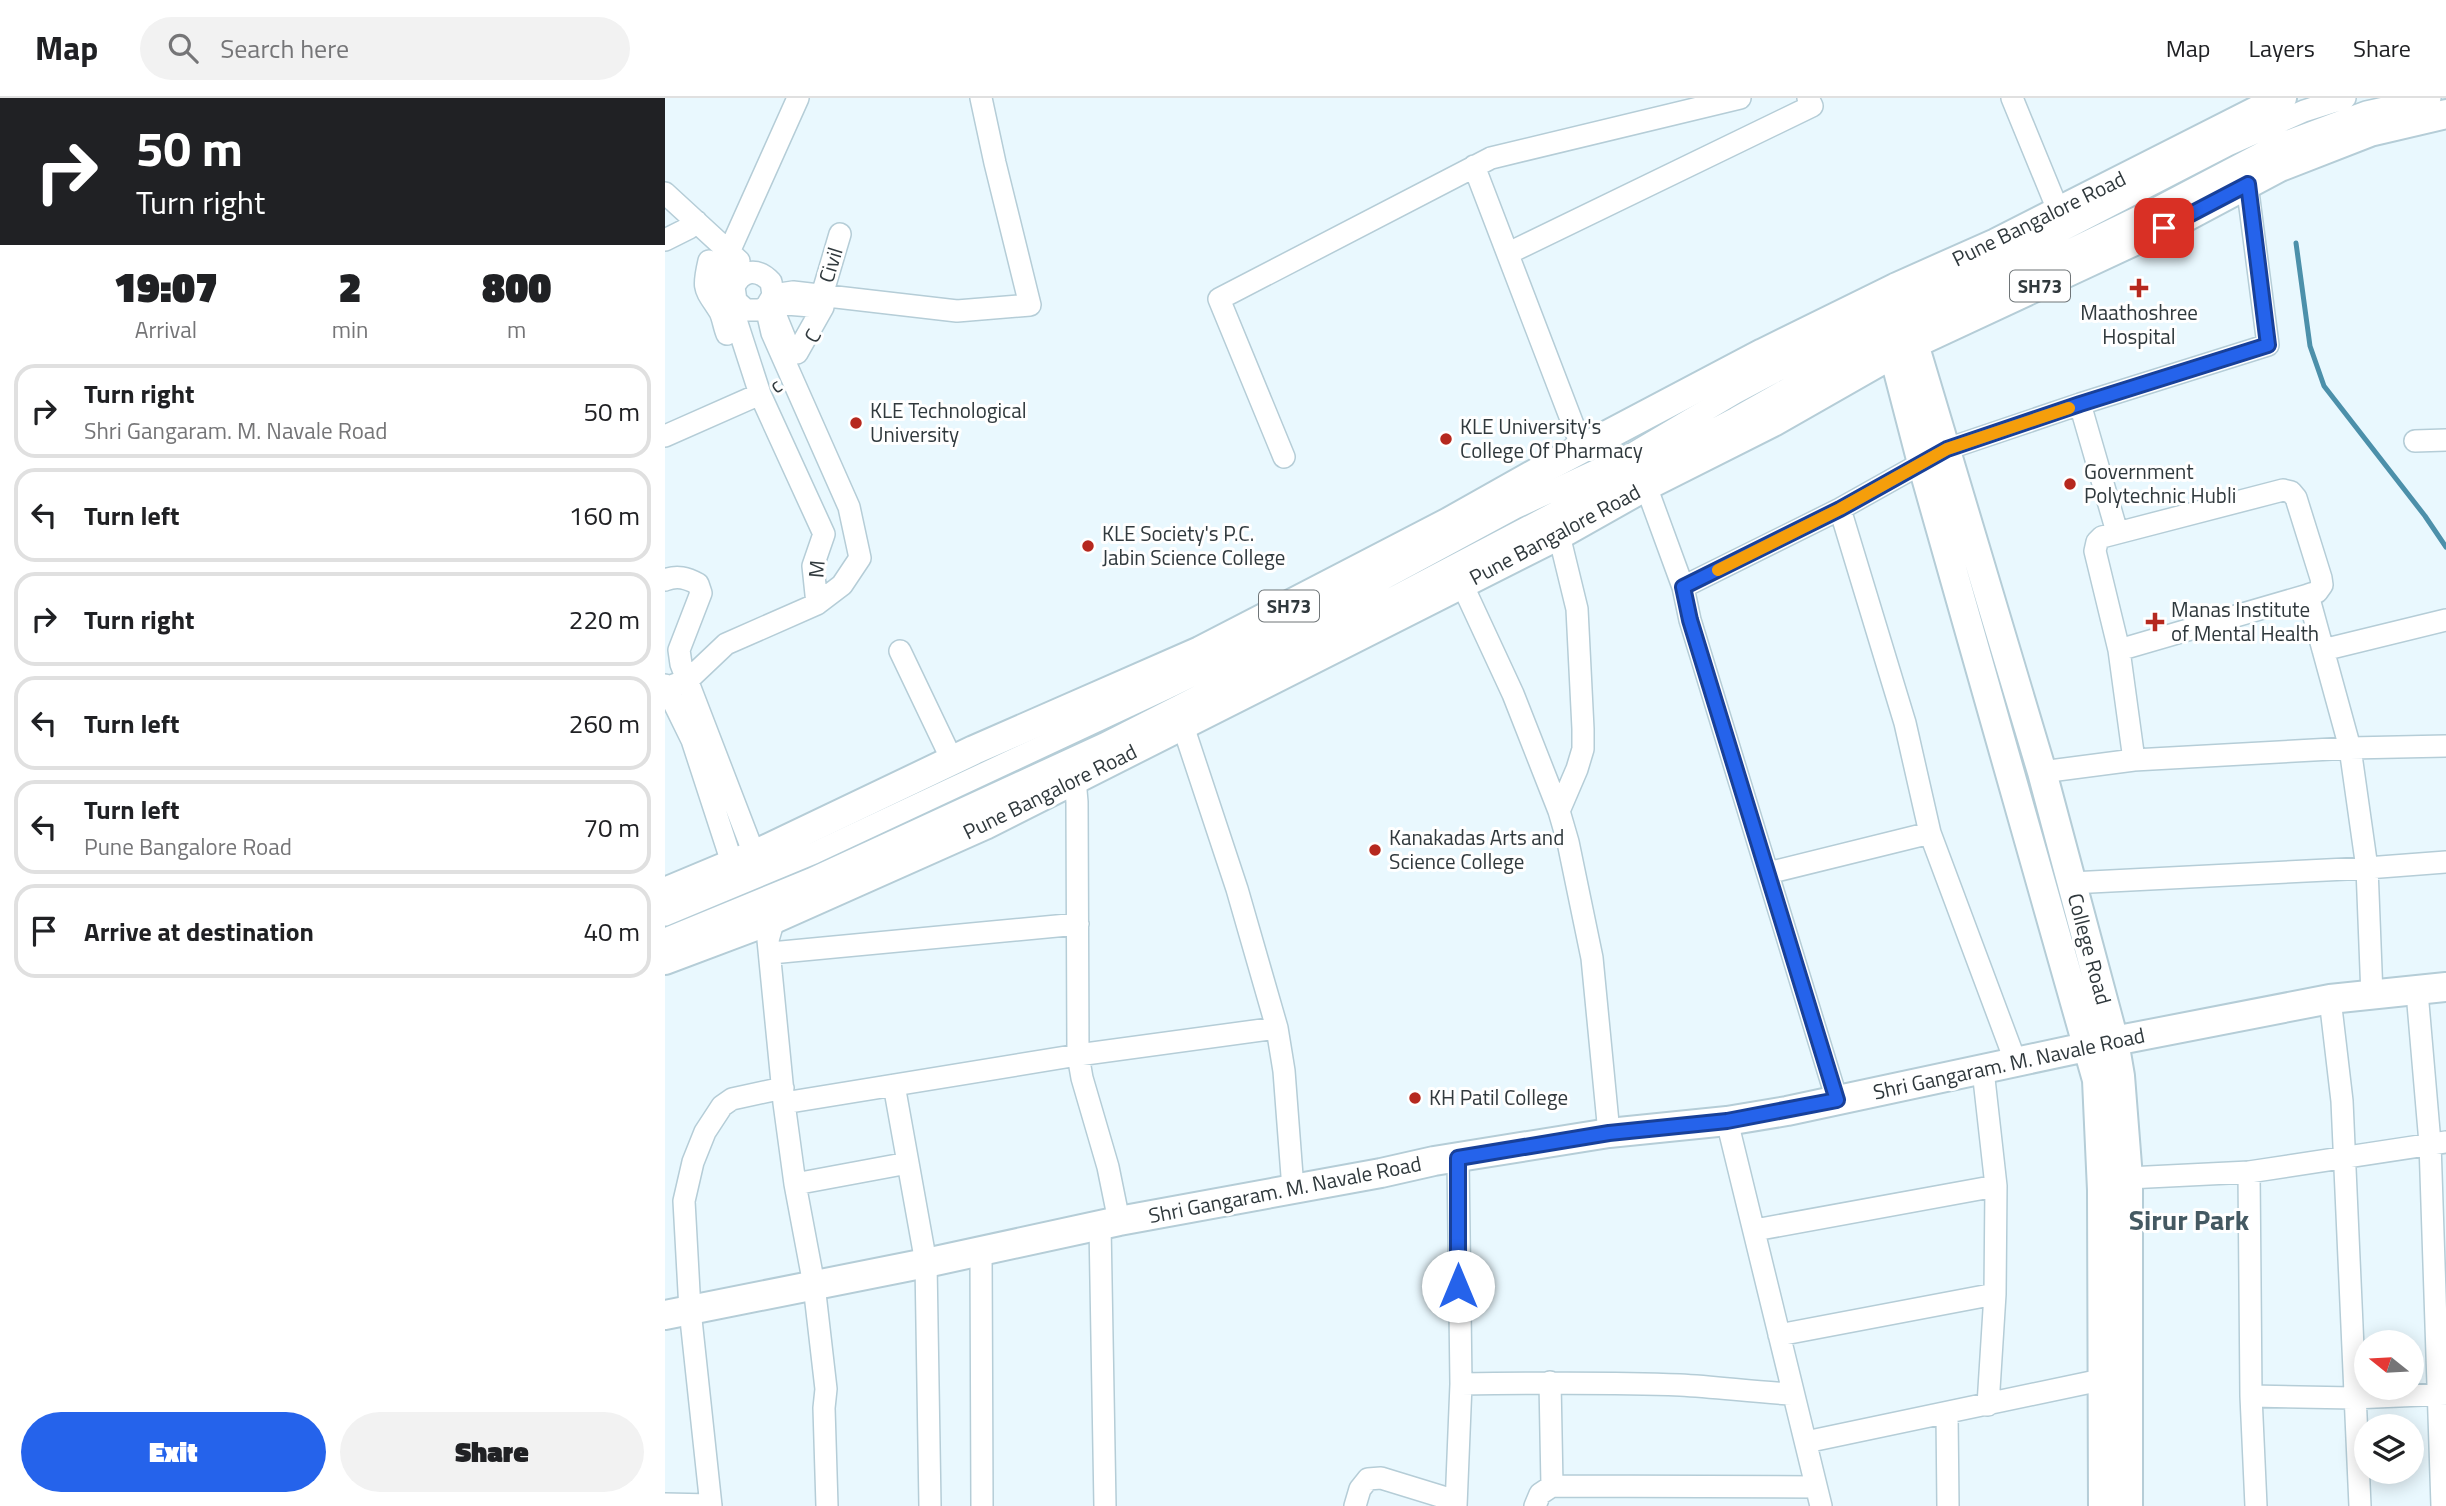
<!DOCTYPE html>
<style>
:root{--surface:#fff;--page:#f2f2f2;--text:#202124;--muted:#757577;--line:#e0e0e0;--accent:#2563eb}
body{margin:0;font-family:"Titillium Web",sans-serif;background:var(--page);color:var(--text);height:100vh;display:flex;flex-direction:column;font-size:26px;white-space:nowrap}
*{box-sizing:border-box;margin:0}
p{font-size:23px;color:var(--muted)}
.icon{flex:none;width:38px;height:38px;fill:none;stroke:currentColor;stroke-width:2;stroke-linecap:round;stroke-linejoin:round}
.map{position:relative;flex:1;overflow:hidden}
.sheet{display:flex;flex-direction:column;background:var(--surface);width:665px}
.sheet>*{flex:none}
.top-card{background:#202124;color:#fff;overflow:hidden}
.needle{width:46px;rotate:288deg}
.buttons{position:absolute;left:1689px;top:1232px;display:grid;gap:14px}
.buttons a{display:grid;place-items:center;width:70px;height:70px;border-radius:50%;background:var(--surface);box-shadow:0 4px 18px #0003;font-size:35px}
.pin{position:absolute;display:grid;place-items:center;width:60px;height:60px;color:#fff;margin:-30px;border-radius:14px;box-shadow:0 4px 10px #0006}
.me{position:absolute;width:77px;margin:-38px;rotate:0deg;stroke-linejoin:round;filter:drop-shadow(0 0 5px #0008)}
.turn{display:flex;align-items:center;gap:24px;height:147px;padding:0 21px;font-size:32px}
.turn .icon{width:91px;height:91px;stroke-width:2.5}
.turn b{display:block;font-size:49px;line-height:60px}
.eta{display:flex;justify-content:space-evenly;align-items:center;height:119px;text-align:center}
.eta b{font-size:42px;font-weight:800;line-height:49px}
.button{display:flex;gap:14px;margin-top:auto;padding:14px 21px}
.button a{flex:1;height:80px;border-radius:42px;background:var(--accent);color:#fff;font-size:28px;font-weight:800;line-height:80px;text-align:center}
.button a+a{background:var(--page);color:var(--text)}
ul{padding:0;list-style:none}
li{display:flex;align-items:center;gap:21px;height:94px;margin:0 14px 10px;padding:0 7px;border:4px solid var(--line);border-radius:21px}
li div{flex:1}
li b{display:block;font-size:26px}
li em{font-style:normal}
header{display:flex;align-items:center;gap:42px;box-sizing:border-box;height:98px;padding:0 35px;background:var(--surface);border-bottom:2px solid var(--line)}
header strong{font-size:33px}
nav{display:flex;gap:38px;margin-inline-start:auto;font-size:24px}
.search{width:490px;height:63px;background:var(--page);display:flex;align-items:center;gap:18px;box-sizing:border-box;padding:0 24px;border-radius:38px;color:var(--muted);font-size:26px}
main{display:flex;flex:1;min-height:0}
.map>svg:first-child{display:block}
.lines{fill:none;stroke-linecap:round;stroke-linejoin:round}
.stream{stroke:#4c90aa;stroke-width:5}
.minor-casing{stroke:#b5cdd7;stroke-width:24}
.major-casing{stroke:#b5cdd7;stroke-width:32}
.minor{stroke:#fff;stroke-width:21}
.major{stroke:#fff;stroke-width:28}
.route-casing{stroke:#184099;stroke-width:18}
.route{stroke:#2563eb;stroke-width:12}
.slow{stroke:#f59e0b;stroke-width:12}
.poi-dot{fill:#b6281e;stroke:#fff;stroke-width:2.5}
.labels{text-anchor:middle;stroke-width:6;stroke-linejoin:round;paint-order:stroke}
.shield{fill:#fff;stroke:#6e7477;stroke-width:2}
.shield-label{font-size:19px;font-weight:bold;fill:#30393d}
.street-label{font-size:21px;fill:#30393d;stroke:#fff}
.poi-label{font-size:21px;fill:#30393d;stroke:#fff;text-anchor:start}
.district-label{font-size:28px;font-weight:bold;fill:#445962;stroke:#fff}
</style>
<header>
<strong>Map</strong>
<div class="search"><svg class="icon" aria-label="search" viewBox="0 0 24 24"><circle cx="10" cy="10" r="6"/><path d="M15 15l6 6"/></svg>Search here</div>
<nav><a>Map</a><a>Layers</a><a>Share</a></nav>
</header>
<main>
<section class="sheet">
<div class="top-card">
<div class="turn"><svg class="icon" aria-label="right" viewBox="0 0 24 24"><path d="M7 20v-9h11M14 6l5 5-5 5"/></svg><div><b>50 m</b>Turn right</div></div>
</div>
<div class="eta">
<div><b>19:07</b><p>Arrival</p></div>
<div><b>2</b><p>min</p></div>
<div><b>800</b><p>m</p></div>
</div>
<ul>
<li><svg class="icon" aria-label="right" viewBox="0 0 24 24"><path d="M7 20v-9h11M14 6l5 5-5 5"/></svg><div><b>Turn right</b><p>Shri Gangaram. M. Navale Road</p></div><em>50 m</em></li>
<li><svg class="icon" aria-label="left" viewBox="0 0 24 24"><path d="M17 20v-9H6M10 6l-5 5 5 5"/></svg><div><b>Turn left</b></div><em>160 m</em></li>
<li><svg class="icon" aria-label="right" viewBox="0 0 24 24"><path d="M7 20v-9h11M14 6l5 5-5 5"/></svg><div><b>Turn right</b></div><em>220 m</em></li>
<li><svg class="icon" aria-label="left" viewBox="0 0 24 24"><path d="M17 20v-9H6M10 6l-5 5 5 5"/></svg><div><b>Turn left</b></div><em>260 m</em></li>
<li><svg class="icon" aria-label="left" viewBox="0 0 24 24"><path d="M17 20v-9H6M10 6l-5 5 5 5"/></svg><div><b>Turn left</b><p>Pune Bangalore Road</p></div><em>70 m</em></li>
<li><svg class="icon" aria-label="arrive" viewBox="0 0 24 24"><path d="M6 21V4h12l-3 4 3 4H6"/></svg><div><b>Arrive at destination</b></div><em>40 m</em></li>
</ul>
<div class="button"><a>Exit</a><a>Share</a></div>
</section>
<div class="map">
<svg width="1781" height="1408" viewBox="0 0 1781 1408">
<rect width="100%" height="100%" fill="#e9f8fe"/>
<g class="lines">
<path class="stream" d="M1631 145 1645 248 1659 288 1760 418 1781 449"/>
<defs>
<path id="minor" d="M133 0 64 154 58 182 95 296 159 436 148 468 152 506
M1347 0 1393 112
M809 68 917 350
M0 95 74 163
M0 142 24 130 31 123
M848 153 1147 8 1143 0
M44 163C37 193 40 190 55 214 58 220 59 229 62 236
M108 197 128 194 292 213 365 207 330 65 316 0
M157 197 175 136
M109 205 158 209 132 255 125 253 108 211Z
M1415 306 1452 434
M0 338 95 296
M1750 343 1781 342
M619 359 554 201 826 60 1075 0
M981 388 1018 489 1025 522 1172 1002
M1175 411 1240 625 1265 735 1351 965
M894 437 912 511 918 631V651L912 671 894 713
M0 482C12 477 22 480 33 486L36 495 14 552 16 566 94 769
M797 486 848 596 894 713 903 744 927 860 944 1035
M1018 489 1175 411 1282 351 1415 306 1603 247 1582 86
M1454 552 1643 497 1685 650 1781 648
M1658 552 1781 522
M235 553 287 662
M0 587 27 642 72 780
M0 590 23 582 61 546 152 506 177 487 195 460 184 409 107 235 101 209 108 197 106 184C93 170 77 171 69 189L71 203 81 212H95L101 209
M518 628 572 791 612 930 619 973 628 1091
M1469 662 1454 552 1430 453 1432 444 1437 439 1618 392 1626 394 1631 400 1656 480 1657 487 1652 494 1643 497
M1377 674 1469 662 1685 650 1702 770 1707 898
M410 681 412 704 413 957 417 980 443 1069 454 1123
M1103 775 1265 735
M1406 785 1702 770 1781 764
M106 810 109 821 103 842 119 1005 130 1086 149 1187 161 1291 159 1310 162 1408
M0 817 149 755 500 591 644 521 850 410 967 356 1070 295 1149 253 1369 147 1563 47 1639 13 1680 0
M0 841 146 781 439 646 733 497 1071 320 1156 272 1492 110 1610 48 1701 14 1765 0
M106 855 413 826
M1752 894 1765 1045 1777 1408
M1665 901 1677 1003 1695 1408
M1318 972 1331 1088 1330 1196 1323 1307
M229 987 261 1165 265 1408
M119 1005 413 957 612 930
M1062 1023 1156 1408
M1584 1074 1781 1044
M1463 1080 1584 1074 1586 1298 1591 1408
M130 1086 243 1065
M435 1127 440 1408
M1090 1132 1331 1088
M316 1153 317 1408
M1114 1237 1330 1196
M885 1284 887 1388
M796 1286C869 1285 942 1284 1015 1287 1052 1289 1089 1294 1127 1296
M1586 1298 1688 1300 1781 1296
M1282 1316 1283 1408
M1141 1344 1450 1279
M0 1406 46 1407
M46 1408 25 1212 19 1103 28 1064 40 1034 57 1008 67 1001 118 990
M690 1408 695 1391 703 1381 716 1380 791 1403
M791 1408 796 1286 793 1060
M870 1408 875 1396 887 1388 1149 1389"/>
<path id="major" d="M1232 189 1377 674 1449 943 1455 978 1463 1080V1408
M1210 200 1224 238 1257 365 1432 982 1437 1092 1438 1408
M0 794 91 756 309 652 535 553 784 424 880 370 1098 255 1232 189 1331 145 1617 0
M0 862 109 821 320 727 894 437 981 388 1108 324 1229 255 1523 118 1615 69 1705 34 1781 16
M0 1217 261 1165 454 1123 716 1075 769 1063 944 1035 1062 1023 1122 1013 1449 943 1665 901 1781 889"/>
</defs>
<use href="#minor" class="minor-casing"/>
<use href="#major" class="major-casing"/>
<use href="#minor" class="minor"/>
<use href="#major" class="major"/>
</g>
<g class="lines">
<defs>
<path id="route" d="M793 1188V1060L944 1035 1062 1023 1172 1002 1025 522 1018 489 1175 411 1282 351 1415 306 1603 247 1583 86 1499 130"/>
</defs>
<use href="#route" class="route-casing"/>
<use href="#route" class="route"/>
<path class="slow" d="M1053 472 1175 411 1282 351 1404 310"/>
</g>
<g class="poi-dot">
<path d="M1470.5 179.5h7v7h7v7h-7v7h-7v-7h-7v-7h7z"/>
<circle cx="191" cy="325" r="7"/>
<circle cx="781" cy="341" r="7"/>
<circle cx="1405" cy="386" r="7"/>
<circle cx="423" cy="448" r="7"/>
<path d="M1486.5 513.5h7v7h7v7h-7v7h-7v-7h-7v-7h7z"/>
<circle cx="710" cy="752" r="7"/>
<circle cx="750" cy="1000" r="7"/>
</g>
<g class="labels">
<g class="shield">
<rect x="1345" y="172.5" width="60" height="31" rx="5"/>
<rect x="594" y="492.5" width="60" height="31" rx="5"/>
</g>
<g class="shield-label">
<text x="1375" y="195">SH73</text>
<text x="624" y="515">SH73</text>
</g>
<g class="street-label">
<text transform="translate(1374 121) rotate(-26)" y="7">Pune Bangalore Road</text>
<text transform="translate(166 167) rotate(-73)" y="7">Civil</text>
<text transform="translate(148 238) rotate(-61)" y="7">C</text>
<text transform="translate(111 288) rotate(-34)" y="7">c</text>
<text transform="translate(890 437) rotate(-28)" y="7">Pune Bangalore Road</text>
<text transform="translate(152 471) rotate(-85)" y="7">M</text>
<text transform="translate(385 694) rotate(-26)" y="7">Pune Bangalore Road</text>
<text transform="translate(1424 851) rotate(75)" y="7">College Road</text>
<text transform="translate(1344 966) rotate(-12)" y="7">Shri Gangaram. M. Navale Road</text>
<text transform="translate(620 1092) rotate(-11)" y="7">Shri Gangaram. M. Navale Road</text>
</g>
<g class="poi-label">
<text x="1474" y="222" text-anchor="middle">Maathoshree<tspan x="1474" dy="24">Hospital</tspan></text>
<text x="205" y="320">KLE Technological<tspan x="205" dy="24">University</tspan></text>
<text x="795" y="336">KLE University's<tspan x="795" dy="24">College Of Pharmacy</tspan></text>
<text x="1419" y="381">Government<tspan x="1419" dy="24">Polytechnic Hubli</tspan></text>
<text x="437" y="443">KLE Society's P.C.<tspan x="437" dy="24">Jabin Science College</tspan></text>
<text x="1506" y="519">Manas Institute<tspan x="1506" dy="24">of Mental Health</tspan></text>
<text x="724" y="747">Kanakadas Arts and<tspan x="724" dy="24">Science College</tspan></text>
<text x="764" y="1007">KH Patil College</text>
</g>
<g class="district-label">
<text x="1524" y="1132">Sirur Park</text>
</g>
</g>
</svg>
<div class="buttons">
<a><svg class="needle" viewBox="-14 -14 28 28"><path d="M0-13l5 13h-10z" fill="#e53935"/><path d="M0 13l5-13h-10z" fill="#757577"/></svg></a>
<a><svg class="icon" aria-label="layers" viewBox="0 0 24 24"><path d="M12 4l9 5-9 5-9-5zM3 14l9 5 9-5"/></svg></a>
</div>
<div class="pin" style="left:1499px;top:130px;background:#d93025"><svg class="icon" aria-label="arrive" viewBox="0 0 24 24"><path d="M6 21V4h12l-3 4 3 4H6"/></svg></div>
<svg class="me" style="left:793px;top:1188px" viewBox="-20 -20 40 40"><circle r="19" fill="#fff"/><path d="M0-13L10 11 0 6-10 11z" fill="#2563eb"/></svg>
</div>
</main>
